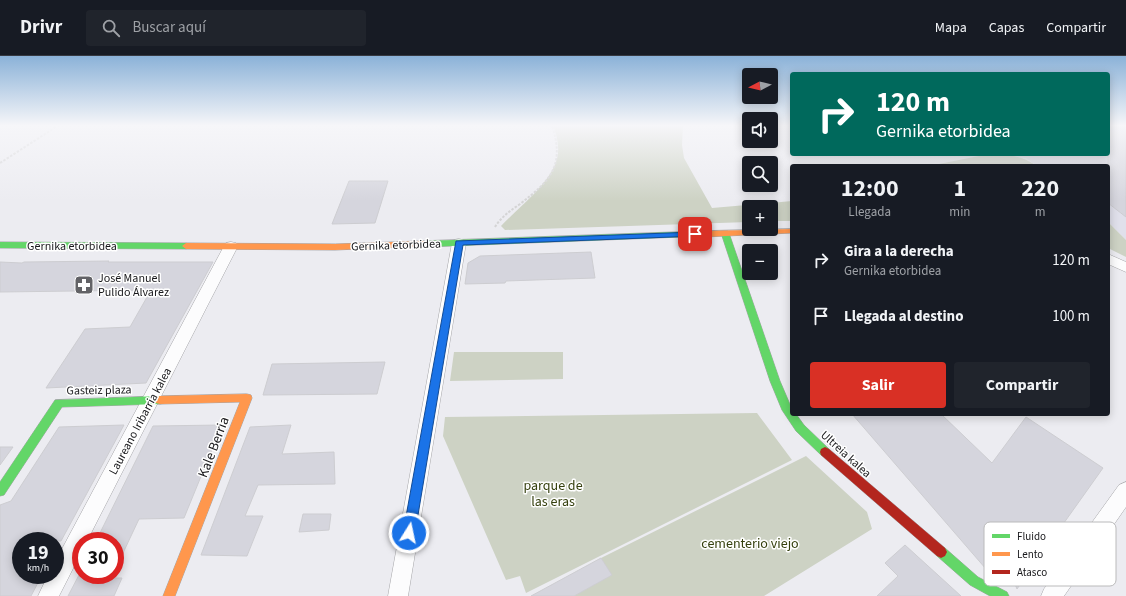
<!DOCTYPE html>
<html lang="es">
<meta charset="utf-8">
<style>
:root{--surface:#171b24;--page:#20242c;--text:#f1f3f6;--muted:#9ea1a6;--line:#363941;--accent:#d93025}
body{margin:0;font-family:"Source Sans 3",sans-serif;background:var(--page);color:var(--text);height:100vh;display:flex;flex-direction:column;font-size:15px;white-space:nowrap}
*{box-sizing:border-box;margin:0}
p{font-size:13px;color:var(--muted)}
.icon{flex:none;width:22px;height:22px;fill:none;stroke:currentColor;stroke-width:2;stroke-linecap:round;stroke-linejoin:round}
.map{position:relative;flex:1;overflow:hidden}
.details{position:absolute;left:790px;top:108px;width:320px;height:252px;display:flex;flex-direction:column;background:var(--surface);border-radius:4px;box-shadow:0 2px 10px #0003}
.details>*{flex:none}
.top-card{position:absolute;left:790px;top:16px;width:320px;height:84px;border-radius:4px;box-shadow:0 2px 10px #0003;background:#00695c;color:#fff;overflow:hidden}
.needle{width:26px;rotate:263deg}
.buttons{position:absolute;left:742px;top:12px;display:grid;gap:8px}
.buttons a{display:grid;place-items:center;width:36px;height:36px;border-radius:4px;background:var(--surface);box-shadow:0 2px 10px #0003;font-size:20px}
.speed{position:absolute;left:12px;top:476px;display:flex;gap:8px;font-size:20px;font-weight:700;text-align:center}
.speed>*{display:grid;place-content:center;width:52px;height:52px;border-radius:50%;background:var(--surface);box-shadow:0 2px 10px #0003;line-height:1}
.speed small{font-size:10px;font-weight:400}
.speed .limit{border:6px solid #d22;background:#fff;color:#111}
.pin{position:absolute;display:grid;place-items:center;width:34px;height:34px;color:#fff;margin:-17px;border-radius:8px;box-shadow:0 2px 6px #0006}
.me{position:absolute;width:44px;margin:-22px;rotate:10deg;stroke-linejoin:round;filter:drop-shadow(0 0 3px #0008)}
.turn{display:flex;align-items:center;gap:14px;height:84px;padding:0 20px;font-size:18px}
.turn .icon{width:52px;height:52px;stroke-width:2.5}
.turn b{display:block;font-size:28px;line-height:34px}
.eta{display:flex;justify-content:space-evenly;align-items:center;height:68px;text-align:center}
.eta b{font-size:24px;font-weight:700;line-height:28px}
.button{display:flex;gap:8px;margin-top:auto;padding:8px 20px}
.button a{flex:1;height:46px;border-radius:4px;background:var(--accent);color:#fff;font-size:16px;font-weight:700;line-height:46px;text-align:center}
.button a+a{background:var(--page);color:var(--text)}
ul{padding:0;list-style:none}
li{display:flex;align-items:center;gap:12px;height:56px;padding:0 20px}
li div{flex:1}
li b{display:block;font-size:15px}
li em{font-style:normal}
header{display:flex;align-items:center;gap:24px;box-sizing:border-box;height:56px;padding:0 20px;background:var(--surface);border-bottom:1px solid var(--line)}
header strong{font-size:19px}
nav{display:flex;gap:22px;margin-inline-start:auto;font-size:14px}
.search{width:280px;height:36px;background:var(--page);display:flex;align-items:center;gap:10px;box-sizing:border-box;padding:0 14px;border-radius:4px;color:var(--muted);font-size:15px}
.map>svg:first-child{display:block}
.built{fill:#e0e0eb}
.green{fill:#cdd2c4}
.building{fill:#d5d5dd;stroke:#cdcdd1}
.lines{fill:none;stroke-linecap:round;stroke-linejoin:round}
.street-casing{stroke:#a5a5a8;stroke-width:1}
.fast-casing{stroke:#a5a5a8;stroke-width:1}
.slow-casing{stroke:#a5a5a8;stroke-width:1}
.jam-casing{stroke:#a5a5a8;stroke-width:1}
.path{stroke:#d4d4d5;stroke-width:2;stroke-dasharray:2.5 1.5;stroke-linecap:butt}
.street{fill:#fcfcfd;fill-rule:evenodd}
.fast{fill:#63d668;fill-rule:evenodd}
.slow{fill:#ff974d;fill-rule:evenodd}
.jam{fill:#b3261e;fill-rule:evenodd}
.route{fill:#1a73e8;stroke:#114b97}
.labels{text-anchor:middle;stroke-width:3;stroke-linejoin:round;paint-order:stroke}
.street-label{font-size:12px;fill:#18181b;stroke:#fff}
.poi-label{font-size:12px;fill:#18181b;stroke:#fff;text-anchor:start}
.near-street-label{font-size:14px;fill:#18181b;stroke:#fff}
.near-park-label{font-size:14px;fill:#35400e;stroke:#fff}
.key{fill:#fff;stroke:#bababb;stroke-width:1}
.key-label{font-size:11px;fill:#18181b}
</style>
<header>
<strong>Drivr</strong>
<div class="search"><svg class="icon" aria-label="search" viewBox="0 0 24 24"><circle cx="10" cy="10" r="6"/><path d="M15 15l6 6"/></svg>Buscar aquí</div>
<nav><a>Mapa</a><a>Capas</a><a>Compartir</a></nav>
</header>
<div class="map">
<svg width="1126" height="540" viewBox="0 0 1126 540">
<rect width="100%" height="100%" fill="#ececf1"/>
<path class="built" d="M1126 69V184L1108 166V110H1037L1026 102 1003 98H1108Z"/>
<path class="green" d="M553 69H683L682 89 684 102 712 152 792 145V165H771V151H749V166L505 174 501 170C519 151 550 128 557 103 560 91 557 80 553 69Z
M989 98C1007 98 1021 99 1037 110H929Z
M1108 166 1126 184V201L1108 192Z
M454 296H563V323L450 325Z
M757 357 792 404 526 537 520 520 506 524 443 380 445 361Z
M806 400 867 456 872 473 764 540H574L611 519 601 502Z"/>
<path class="building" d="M1108 69H1126V161L1108 147Z
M349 125H388L375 167 332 168Z
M591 196 595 222 506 225 505 227 465 228 468 207 480 200Z
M109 205 108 206H213L146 327 46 332 85 273 130 271 151 234 0 236V206L22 207 24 206Z
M385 306 377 338 263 339 272 308Z
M852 358H941L992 407 1026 361 1103 412 1017 533 1015 528 986 513Z
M124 369 61 485H21V519H42L31 540H0V449L11 445 59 371Z
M222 369 184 462 139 463 115 514V485H96L153 370Z
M291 369 282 398 334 396 335 428 258 429 245 460H263L247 500 201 499 250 371Z
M0 391H13L0 409Z
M303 458H331L329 474 299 476Z
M905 489 961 540H877L898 520 885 507Z
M601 502 612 519 574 540H531Z
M79 519H113L111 522H122L114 540H68Z"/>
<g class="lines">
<defs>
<path id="street" d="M459 183 464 184 466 187 408 540H388L452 187 454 184Z
M231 186 236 187 238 190 87 485H81V497L59 540H38L48 519H55V506L224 190 226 187Z
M1108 198 1126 206V216L1108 208Z
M1126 426V451L1064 540H1041L1044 533 1119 429Z"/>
<path id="fast" d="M704 175 707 176 708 178 707 180 425 191 421 188 425 185Z
M722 175H728L729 177 780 325 792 353V358H796L804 369 829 393 830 396 829 399 825 401 821 399 796 375 782 354 770 325 721 177Z
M0 186 186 187 190 190 186 193 0 192Z
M160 340 164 341 165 344 164 347 160 348 62 351 4 439 0 440V426L55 344Z
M941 490 945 492 978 521 1007 536 1009 540H990L970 529 937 500 935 496 937 492Z"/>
<path id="slow" d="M792 173V177L704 181 700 178 704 175Z
M425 185 428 186 429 188 428 190 335 194 186 193 182 190 186 187 335 188Z
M247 338 251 339 252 342 175 540H163L240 346 160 348 156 347 155 344 156 341 160 340Z"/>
<path id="jam" d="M825 391 829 393 945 492 947 496 945 500 941 502 937 500 821 399 820 396 821 393Z"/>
</defs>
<use href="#street" class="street-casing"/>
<use href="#fast" class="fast-casing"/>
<use href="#slow" class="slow-casing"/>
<use href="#jam" class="jam-casing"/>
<path class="path" d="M0 107 59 69
M495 171C501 161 510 155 520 148 551 124 565 110 552 69"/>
<use href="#street" class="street"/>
<use href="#fast" class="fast"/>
<use href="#slow" class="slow"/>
<use href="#jam" class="jam"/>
</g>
<linearGradient id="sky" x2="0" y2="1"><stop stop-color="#8bb2d8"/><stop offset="0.48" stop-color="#f6f6f9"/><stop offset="1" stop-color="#f6f6f9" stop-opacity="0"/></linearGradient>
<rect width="1126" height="145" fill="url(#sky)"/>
<path class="route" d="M695 176 698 177V180L463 189 415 477 413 481 409 482 405 481 403 477 456 185Z"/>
<defs>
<symbol id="pharmacy-square" viewBox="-11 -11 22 22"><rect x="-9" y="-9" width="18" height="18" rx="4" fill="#626266" stroke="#fff"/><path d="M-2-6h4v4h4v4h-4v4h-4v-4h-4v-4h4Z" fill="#fff"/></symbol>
</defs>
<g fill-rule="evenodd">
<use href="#pharmacy-square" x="73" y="218" width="22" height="22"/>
</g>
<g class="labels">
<g class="street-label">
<text transform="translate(396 189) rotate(-2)" y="4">Gernika etorbidea</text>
<text x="72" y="194">Gernika etorbidea</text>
<text transform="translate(99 334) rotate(-1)" y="4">Gasteiz plaza</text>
<text transform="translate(140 365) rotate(-62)" y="4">Laureano Iribarria kalea</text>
<text transform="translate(846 398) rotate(42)" y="4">Ultreia kalea</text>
</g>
<g class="poi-label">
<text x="98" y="226">José Manuel<tspan x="98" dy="14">Pulido Álvarez</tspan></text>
</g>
<g class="near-street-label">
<text transform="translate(213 391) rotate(-69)" y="5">Kale Berria</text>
</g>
<g class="near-park-label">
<text x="553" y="434">parque de<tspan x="553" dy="16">las eras</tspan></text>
<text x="750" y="492">cementerio viejo</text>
</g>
</g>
<rect x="984" y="466" width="132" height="64" rx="6" class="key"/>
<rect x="992" y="478" width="18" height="4" fill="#63d668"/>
<rect x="992" y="496" width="18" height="4" fill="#ff974d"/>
<rect x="992" y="514" width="18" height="4" fill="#b3261e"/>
<g class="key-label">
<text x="1017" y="484">Fluido</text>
<text x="1017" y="502">Lento</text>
<text x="1017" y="520">Atasco</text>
</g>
</svg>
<div class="buttons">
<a><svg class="needle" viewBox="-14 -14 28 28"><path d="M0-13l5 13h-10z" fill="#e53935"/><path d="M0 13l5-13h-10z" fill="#9ea1a6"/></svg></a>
<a><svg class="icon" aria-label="sound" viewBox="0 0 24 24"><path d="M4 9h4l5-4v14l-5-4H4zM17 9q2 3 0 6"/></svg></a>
<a><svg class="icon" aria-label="search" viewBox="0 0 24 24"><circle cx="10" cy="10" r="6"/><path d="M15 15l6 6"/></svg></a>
<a>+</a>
<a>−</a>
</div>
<div class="speed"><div>19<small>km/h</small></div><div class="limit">30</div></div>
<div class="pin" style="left:695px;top:178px;background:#d93025"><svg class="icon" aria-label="arrive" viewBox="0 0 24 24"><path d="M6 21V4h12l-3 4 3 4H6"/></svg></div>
<svg class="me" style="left:409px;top:477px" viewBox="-20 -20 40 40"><circle r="17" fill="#1a73e8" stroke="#fff" stroke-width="3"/><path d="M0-11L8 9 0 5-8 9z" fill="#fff"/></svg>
<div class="top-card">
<div class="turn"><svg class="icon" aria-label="right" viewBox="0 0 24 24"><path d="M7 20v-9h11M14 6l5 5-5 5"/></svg><div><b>120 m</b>Gernika etorbidea</div></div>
</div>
<section class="details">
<div class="eta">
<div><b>12:00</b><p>Llegada</p></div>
<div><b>1</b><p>min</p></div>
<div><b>220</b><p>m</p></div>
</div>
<ul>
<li><svg class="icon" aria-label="right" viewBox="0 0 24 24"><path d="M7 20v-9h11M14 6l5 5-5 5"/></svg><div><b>Gira a la derecha</b><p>Gernika etorbidea</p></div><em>120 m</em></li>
<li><svg class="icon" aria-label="arrive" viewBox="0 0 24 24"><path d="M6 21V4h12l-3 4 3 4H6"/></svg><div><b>Llegada al destino</b></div><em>100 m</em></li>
</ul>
<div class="button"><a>Salir</a><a>Compartir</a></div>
</section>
</div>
